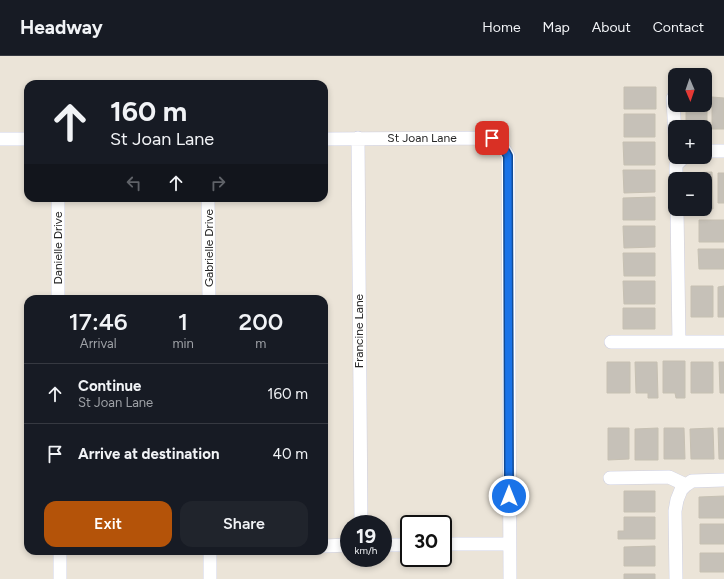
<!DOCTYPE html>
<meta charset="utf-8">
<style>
:root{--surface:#171b24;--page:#20242c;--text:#f1f3f6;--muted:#9ea1a6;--line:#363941;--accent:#b45309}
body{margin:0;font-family:Figtree,sans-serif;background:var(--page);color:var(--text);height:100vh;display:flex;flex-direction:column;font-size:15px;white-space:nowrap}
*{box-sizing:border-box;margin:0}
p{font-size:13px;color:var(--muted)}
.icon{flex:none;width:22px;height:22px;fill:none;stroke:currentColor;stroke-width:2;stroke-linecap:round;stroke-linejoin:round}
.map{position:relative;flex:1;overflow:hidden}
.details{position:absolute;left:24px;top:239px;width:304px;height:260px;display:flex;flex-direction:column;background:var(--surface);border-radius:12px;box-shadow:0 2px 6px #0003}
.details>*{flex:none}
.hud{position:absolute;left:24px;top:24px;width:304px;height:122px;border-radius:12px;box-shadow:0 2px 6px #0003;background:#171b24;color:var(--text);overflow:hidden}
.needle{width:26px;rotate:178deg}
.fabs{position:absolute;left:668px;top:12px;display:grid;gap:8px}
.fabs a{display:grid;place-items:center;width:44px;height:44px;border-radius:8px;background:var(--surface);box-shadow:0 2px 6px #0003;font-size:20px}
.speed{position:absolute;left:340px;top:459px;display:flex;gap:8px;font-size:20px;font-weight:700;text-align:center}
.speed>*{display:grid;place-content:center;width:52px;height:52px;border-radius:50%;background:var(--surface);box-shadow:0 2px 6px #0003;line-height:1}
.speed small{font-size:10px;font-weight:400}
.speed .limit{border:2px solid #111;border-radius:6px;background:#fff;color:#111}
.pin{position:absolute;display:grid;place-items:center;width:34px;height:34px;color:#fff;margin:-17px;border-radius:8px;box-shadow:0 2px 6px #0006}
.me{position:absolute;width:44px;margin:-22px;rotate:0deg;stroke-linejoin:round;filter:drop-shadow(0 0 3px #0008)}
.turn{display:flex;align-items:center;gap:14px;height:84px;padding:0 20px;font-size:18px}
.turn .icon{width:52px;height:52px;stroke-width:2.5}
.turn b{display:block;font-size:28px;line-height:34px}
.lanes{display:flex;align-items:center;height:38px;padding:0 20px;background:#0003;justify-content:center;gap:20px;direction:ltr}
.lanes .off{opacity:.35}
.eta{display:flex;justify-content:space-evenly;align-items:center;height:68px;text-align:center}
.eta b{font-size:24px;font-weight:600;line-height:28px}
.action{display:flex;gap:8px;margin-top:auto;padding:8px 20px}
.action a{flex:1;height:46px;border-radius:12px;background:var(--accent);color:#fff;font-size:16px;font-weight:600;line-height:46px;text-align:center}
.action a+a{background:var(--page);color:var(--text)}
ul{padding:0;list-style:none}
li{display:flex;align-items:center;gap:12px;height:60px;padding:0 20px;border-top:1px solid var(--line)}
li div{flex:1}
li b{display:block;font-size:15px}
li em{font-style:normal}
header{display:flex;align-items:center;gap:24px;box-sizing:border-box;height:56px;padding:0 20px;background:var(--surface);border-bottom:1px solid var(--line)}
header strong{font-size:19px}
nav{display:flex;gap:22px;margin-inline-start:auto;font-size:14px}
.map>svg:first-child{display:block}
.building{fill:#c6c1b8;stroke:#c6c0b2}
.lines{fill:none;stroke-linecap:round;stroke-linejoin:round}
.minor-casing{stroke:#cdcfe2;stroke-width:14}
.minor{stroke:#fff;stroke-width:13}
.route-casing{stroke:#114b97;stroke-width:10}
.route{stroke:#1a73e8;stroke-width:7}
.labels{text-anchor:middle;stroke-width:3;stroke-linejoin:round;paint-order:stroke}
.street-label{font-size:12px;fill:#272727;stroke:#fff}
</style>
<header>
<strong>Headway</strong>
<nav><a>Home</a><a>Map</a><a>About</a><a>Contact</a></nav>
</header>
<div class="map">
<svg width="724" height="523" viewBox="0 0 724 523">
<rect width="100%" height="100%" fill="#ebe4d8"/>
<path class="building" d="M624 31H656V53H624Z
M707 41V72H705V71H686V49H705V42Z
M712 41 724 42V73H712Z
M624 58H655V81H624Z
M623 86H655V109H624Z
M623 114H655V136L624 137Z
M712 116 713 153H705V123H691L690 117Z
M718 117H724V147H718Z
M655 141V164H623V142Z
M699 164H724V186H699Z
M623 170H655V191L624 192Z
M698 193H724V213H699Z
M623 197H655V220H624Z
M623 225H655V248H624Z
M691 230H713V261H691Z
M724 230V261H718V231Z
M623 252H655V273H623Z
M663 305H685V342H676L675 337H663Z
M607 306H630V337H607Z
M635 306H657L658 342H648V337H636Z
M691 306H713V337H691Z
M719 306H724V337H720Z
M608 372H629V403L608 404Z
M658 372V404H635V373Z
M664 372H684L685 403H664Z
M713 372 714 403H691L690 373Z
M718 372H724V403H719Z
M624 435H655V456H624Z
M724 440V462H699V441Z
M624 461H655V483H618V475H624Z
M700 468H724V488H700Z
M655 490V510H624V491Z
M700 497H724V516H700Z
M624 518H655V523H624Z"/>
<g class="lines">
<defs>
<path id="minor" d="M673 42 675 81
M358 82 361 468
M0 83H28
M324 83 492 82C500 87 504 92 508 100L510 523
M705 95H724
M676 123V109L684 101
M58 142V243
M208 142 209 243
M677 153 679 286
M611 286H724
M610 422 669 421 686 429 681 434 677 444 675 455 676 523
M686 429 692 425 724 424
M443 488H509
M383 489H409
M324 490 349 489
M60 495V523
M210 495V523"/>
</defs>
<use href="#minor" class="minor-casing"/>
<use href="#minor" class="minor"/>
</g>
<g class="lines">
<defs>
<path id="route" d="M492 82C500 87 504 92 508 100L509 440"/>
</defs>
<use href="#route" class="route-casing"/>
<use href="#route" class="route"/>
</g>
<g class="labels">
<g class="street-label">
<text x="422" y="86">St Joan Lane</text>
<text transform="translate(58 192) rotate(-90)" y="4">Danielle Drive</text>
<text transform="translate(209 192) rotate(-90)" y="4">Gabrielle Drive</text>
<text transform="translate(359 275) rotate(-90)" y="4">Francine Lane</text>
</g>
</g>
</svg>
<div class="fabs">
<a><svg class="needle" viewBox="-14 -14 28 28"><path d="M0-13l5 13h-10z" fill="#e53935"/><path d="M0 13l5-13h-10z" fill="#9ea1a6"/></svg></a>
<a>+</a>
<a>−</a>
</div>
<div class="speed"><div>19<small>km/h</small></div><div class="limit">30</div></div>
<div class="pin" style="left:492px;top:82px;background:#d93025"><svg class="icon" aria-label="arrive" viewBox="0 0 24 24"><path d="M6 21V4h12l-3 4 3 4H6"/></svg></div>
<svg class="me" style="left:509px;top:440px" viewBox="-20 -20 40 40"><circle r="17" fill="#1a73e8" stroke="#fff" stroke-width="3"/><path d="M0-11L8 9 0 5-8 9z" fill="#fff"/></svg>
<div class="hud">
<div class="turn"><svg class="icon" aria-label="ahead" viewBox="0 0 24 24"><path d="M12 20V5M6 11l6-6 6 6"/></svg><div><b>160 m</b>St Joan Lane</div></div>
<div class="lanes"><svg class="icon off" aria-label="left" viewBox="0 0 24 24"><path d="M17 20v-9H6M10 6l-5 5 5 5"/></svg><svg class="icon" aria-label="ahead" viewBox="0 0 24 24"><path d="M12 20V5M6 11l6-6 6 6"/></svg><svg class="icon off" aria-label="right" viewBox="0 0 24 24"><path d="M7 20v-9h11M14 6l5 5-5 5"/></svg></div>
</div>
<section class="details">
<div class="eta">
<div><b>17:46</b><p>Arrival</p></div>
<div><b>1</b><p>min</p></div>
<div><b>200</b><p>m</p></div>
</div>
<ul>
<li><svg class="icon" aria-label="ahead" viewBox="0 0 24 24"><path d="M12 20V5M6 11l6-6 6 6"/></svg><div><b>Continue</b><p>St Joan Lane</p></div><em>160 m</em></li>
<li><svg class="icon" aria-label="arrive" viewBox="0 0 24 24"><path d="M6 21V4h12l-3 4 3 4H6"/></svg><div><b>Arrive at destination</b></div><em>40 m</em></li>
</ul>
<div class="action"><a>Exit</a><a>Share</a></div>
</section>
</div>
